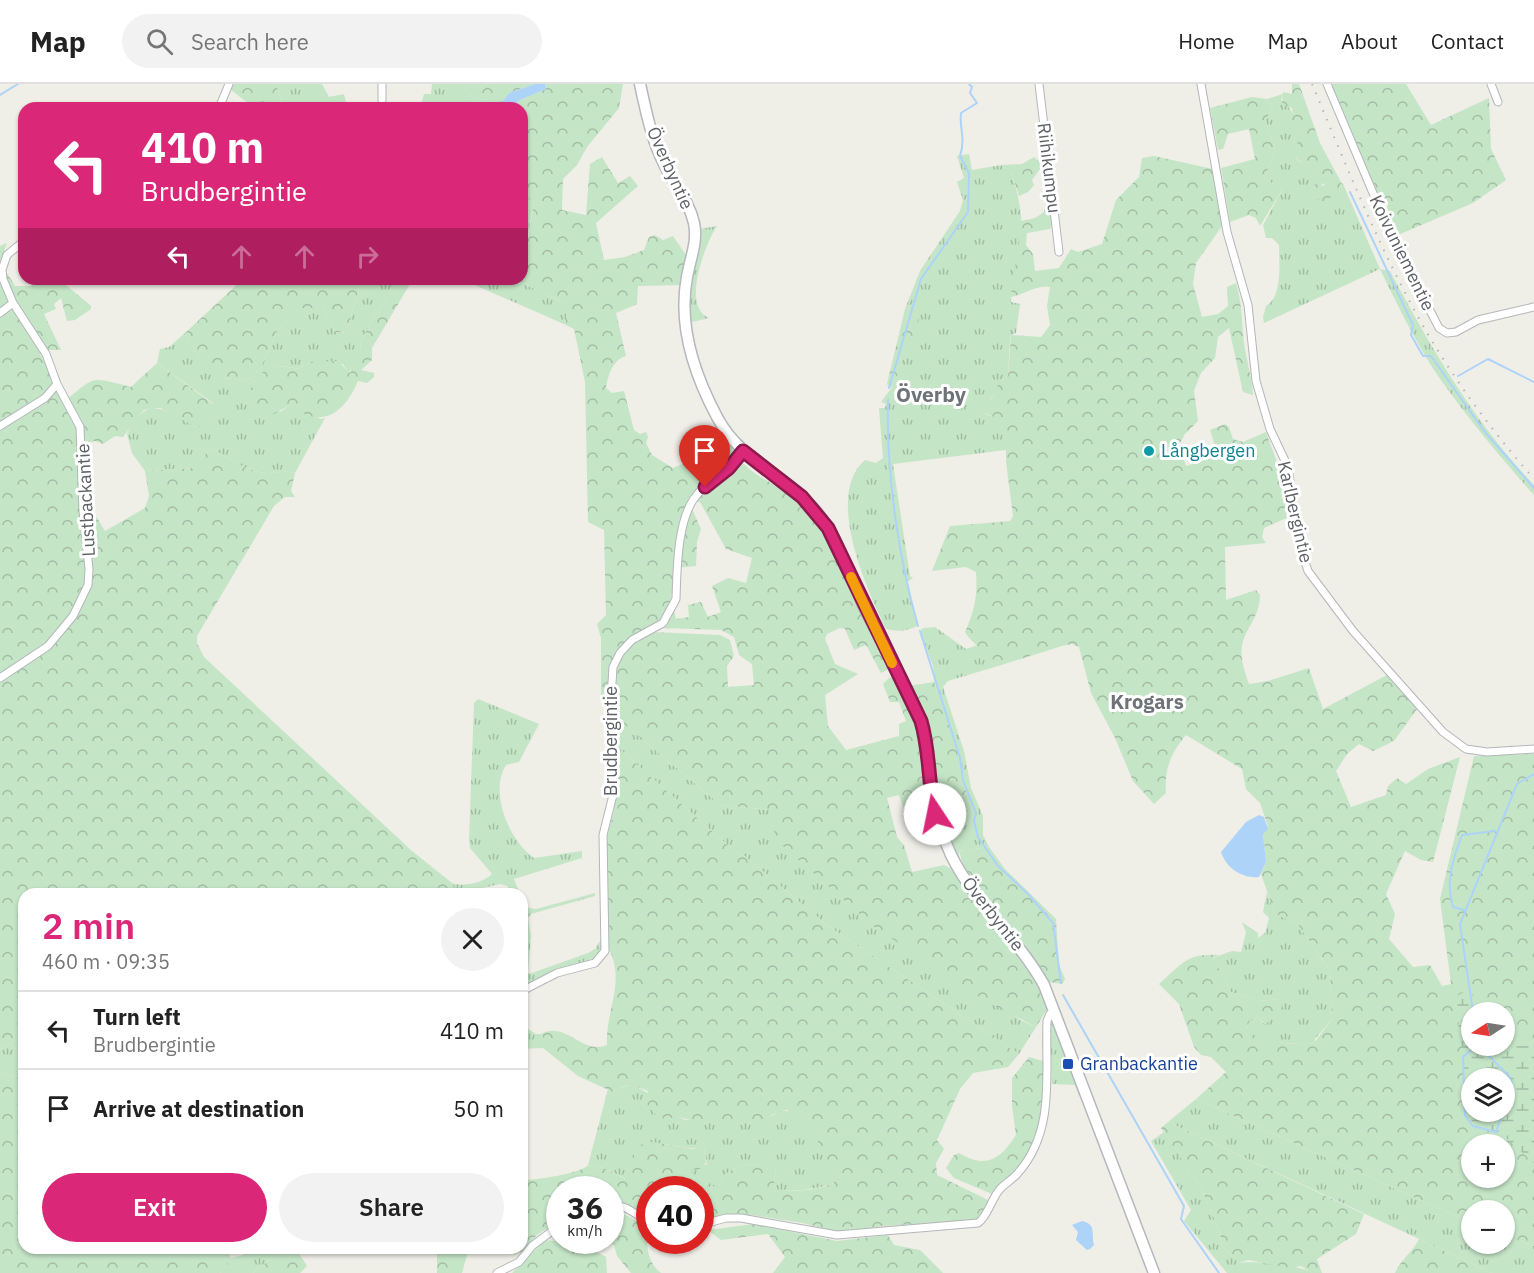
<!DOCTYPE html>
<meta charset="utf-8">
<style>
:root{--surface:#fff;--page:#f2f2f2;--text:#222;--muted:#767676;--line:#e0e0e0;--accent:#db2777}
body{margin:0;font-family:"IBM Plex Sans",sans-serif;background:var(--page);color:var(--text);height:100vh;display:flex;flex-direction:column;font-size:22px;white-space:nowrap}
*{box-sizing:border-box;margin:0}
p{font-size:20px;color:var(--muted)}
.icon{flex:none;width:33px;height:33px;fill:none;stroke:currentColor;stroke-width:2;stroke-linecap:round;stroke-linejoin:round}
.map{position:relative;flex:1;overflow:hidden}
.details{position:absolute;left:18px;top:804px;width:510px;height:366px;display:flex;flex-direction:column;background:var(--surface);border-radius:18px;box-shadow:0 2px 4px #0004}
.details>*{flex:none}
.hud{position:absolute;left:18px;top:18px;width:510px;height:183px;border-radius:18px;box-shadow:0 2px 4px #0004;background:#db2777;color:#fff;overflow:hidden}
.needle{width:39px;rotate:258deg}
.fabs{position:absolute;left:1461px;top:918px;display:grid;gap:12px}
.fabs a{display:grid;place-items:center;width:54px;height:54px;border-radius:50%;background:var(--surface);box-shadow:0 2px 4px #0004;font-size:30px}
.speed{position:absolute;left:546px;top:1092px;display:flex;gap:12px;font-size:30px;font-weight:700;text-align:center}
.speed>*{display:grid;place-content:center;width:78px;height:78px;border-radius:50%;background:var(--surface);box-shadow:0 2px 4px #0004;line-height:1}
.speed small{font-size:15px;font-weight:400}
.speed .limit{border:9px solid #d22;background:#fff;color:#111}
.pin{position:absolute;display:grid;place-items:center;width:51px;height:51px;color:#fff;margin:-62px -26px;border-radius:50% 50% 50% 0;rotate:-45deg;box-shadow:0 0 6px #0007}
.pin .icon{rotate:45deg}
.me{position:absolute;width:66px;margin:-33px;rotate:349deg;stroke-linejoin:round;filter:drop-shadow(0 0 4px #0008)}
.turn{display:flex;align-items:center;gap:21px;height:126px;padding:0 24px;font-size:27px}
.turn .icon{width:78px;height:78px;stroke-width:2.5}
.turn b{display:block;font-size:42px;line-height:51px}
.lanes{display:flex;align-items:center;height:57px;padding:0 24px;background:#0003;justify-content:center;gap:30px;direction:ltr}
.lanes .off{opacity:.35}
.round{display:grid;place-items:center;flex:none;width:63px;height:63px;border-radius:32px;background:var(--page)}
.summary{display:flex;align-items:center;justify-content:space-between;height:102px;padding:0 24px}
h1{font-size:36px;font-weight:600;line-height:45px;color:var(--accent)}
.cta{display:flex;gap:12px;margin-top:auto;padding:12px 24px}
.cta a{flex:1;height:69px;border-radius:36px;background:var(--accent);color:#fff;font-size:24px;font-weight:600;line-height:69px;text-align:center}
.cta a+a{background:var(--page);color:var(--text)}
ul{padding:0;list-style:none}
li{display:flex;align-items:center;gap:18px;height:78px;padding:0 24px;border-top:2px solid var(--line)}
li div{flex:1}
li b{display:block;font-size:22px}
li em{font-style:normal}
header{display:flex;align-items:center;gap:36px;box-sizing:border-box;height:84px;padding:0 30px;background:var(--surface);border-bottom:2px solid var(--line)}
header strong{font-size:28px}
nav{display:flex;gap:33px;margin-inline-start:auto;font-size:21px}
.search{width:420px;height:54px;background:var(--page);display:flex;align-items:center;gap:15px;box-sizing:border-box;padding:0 21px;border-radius:33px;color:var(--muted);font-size:22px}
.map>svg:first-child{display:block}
.grass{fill:url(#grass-tufts)}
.forest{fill:url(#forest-crowns);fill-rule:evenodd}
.wetland{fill:url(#wetland-marsh);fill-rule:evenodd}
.water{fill:#add3f9}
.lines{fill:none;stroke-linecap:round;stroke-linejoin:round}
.stream{stroke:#add3f9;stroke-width:2}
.street-casing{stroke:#b4b6ba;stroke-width:9}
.secondary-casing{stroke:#b5b8bd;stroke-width:13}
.street{stroke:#fff;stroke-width:7}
.secondary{stroke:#fff;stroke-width:10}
.rail{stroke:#b4b5b6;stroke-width:2;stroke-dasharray:1.5 8;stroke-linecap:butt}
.route-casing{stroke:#8e194d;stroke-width:15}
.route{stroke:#db2777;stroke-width:10}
.slow{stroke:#f59e0b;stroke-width:10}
.culture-dot{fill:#0f9aa8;stroke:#fff;stroke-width:2}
.transit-dot{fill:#1a4fb4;stroke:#fff;stroke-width:2}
.labels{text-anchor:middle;stroke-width:6;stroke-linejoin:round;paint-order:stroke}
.street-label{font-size:18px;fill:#5e6166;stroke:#fff}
.culture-label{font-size:18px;fill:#0d838f;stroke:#fff;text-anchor:start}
.transit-label{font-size:18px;fill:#164399;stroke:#fff;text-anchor:start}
.neighbourhood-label{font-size:20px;font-weight:bold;fill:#6f7378;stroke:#fff}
.quarter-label{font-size:21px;font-weight:bold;fill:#6f7378;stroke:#fff}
</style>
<header>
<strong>Map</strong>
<div class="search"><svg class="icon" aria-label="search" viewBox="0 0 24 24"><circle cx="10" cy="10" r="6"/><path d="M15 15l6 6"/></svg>Search here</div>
<nav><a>Home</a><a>Map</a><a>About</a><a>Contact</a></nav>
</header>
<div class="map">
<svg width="1534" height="1189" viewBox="0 0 1534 1189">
<defs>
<pattern id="grass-tufts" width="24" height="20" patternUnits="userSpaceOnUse" patternTransform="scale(1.5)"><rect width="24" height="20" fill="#c5e5c7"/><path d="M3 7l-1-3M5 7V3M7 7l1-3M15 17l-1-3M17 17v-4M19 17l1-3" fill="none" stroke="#a3bda5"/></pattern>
<pattern id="forest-crowns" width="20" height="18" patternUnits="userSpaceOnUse" patternTransform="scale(1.5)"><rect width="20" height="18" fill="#c5e5c7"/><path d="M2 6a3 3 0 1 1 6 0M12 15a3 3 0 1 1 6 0" fill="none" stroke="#a3bda5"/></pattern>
<pattern id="wetland-marsh" width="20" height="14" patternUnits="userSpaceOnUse" patternTransform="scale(1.5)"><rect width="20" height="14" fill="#c5e5c7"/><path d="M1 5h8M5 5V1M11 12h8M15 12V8" fill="none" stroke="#a3bda5"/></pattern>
</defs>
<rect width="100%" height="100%" fill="#efeee7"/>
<path class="grass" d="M276 0H322L329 13 344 10 347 22 273 24 281 16Z
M432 0H490L462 5 472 13 494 19 493 24H420L424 10H431Z
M1283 10 1281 16C1294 25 1298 41 1301 56L1293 65 1298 77 1308 79 1328 98 1317 103 1324 117 1342 106 1341 98 1343 100 1380 185 1390 187C1431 264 1474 338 1534 401V411C1502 375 1471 338 1443 299 1418 264 1399 224 1380 185L1264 239 1263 233 1266 222C1283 213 1279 178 1279 161L1272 154H1266L1263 141 1282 106 1269 97 1266 90 1275 66 1265 35 1273 26 1267 15Z
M969 70 972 86 1001 81 1011 87C1019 112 1025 140 1020 167 1016 184 1012 199 1011 218L1020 220 1016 249 1011 251 1010 256 1008 292 990 315 985 330 994 333 1006 346V366L893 380 910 492 913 494 907 498 918 542C906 547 898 548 886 545 867 506 824 411 865 376L876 379 883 374 879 324H885L886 320 881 318 893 302 919 223 905 225 920 187 960 127 963 116 957 98 964 94 957 72Z
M522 110 534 116 522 186Z
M717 142C705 160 681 223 709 234L688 239 692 188 699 145Z
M362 195H397L361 256 360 266 349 289 343 280 310 278 298 285C277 280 270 281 255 297L280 328 290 321 321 335 325 334 295 389C284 386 278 390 267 389 247 388 227 374 211 363L194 384 145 387 132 369 127 350C148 308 165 327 198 344L213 319 157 279 160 265 169 263 185 249 199 274 221 294 244 296 252 294 261 283 277 247 298 224H323L335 248 346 249Z
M461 195H513L566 219V241Z
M935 543 966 565 978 561 992 572 998 582 948 597 943 603 964 667 971 704 983 732V751L989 763 959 767V775L938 722 966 712 960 674 951 645 943 630 934 598 933 582 920 547 923 544Z
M478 615 539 640 519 678 506 681C489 708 509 757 534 774L582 767V774L514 795 520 810H513L507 802 500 800 456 810 452 799C464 803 483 799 492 790L470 764 469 756 474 619Z
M613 631 721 721 770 726 1020 936 1036 943 1019 970 828 842 746 773 732 765 614 660Z
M1267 808 1275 830 1297 839 1330 887 1332 935 1315 955V959C1293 963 1275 956 1252 955L1247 943 1250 935 1258 934 1265 940 1279 915 1257 917 1231 908 1213 874 1232 867 1241 868 1246 848 1242 838 1258 849V854L1265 849 1269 834 1263 828Z
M595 809V812L531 830 528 834 531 852 528 888 529 890 588 869 595 865 603 852 604 863 598 873 522 905 526 865 522 814 528 824 536 825Z
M1053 938 1081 1010 1079 1012 1075 1001 1052 1000 1050 941Z
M522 941 536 950H541L547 958 543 964 522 965Z
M11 959 16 965 24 967V995L0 988V965Z
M632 1001C654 1009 665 1027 685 1036L772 1032 780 1026C792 1026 798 1035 811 1035L834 1099C815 1106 797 1107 777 1106L774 1098 776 1085 772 1080C750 1080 728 1079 718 1102L709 1103 702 1096 695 1093 692 1086 707 1080 704 1064C680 1067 665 1054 638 1063L626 1095 604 1084 588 1081 608 1005 613 1008 618 1004Z
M1196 1015 1471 1139 1472 1160H1504L1505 1153 1534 1162V1189H1492L1168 1038Z
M1164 1048 1201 1104 1220 1148 1222 1162 1239 1179C1250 1176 1306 1182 1312 1189H1227L1184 1137 1191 1126 1151 1057Z
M249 1164H284L253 1189H220L231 1174 243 1171Z"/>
<path class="forest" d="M232 0H276L281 16 273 24H254L230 5Z
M490 0H535L509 9 498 24H493L494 19 472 13 461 5Z
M545 0H623L619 24 587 63 577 81 563 95 562 126 586 131 590 80 602 73 618 99 630 92 638 102 596 139 604 176 625 173 644 166 649 153 655 151 663 156 673 152 688 174 681 201 638 202 637 220 616 229 626 272C612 276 608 292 606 304L612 309 624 307 634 346 640 350 646 348 648 353 646 359 652 371 673 384 721 364 726 356C735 368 743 382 756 390 776 403 799 413 814 433 829 451 835 473 845 494 858 525 874 555 889 585L881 589 866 561 854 566 845 545 840 544 827 550 825 555 835 580 858 590 825 611 828 642 846 666 899 652V640L906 637 899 618H890L883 600 890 593 897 597 920 647 930 726 906 731 899 711 887 714 897 753 904 761 912 788 944 781 954 786 970 814 1032 889 1048 924 1036 943 985 917 873 842 776 756 770 726 721 721 613 631 601 614V554L597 540 606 531 604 446 588 438 585 298 574 245 566 241V219L513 195H522L534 117 522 110V24H510L520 16 546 5ZM689 418H700L726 465 752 474 746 499 728 494 712 502 721 528 708 533 701 518 688 521 689 533 676 535 674 526 661 544 721 546 734 553 739 571 752 580 754 601 728 603 727 582 734 572 730 556 720 551 651 548C670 526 673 513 675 484L696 482 697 458 701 445Z
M1292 0H1299L1320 59 1341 98 1342 106 1324 118 1309 111 1315 100 1323 102 1327 98 1321 95 1308 79 1299 77 1292 65 1300 56 1299 47 1293 48 1287 44V37L1293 33 1292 24 1282 21 1283 8 1292 10Z
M1331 0H1406L1431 41 1489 14 1491 65 1506 96 1473 119 1398 151 1387 132Z
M1252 13 1267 15 1273 26 1265 35 1275 66 1266 90 1269 97 1282 106 1260 142 1256 134 1249 131 1230 138 1221 84 1255 75 1249 45 1228 50 1223 65 1218 66 1210 24Z
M1154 72 1213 85 1222 142 1196 179 1193 200 1202 233 1218 230 1228 222 1227 203 1236 199C1242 219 1242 239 1244 260 1247 277 1252 294 1253 311L1243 308 1229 244 1218 253 1215 274 1201 289 1194 307 1198 337 1185 350 1179 361 1186 382 1218 372 1210 346 1225 340 1229 343 1233 355 1243 358 1266 348 1284 398 1289 418V433L1264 444 1262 453 1266 459 1225 463 1226 516 1256 506 1260 511C1260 529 1251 538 1244 554 1238 570 1244 586 1249 600L1268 597 1309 584 1323 625 1387 591 1417 625 1394 657 1373 667 1359 660 1347 670 1336 687 1351 723 1386 711 1388 702 1397 694 1406 700 1428 685 1460 673 1433 778 1421 776 1405 767 1386 810 1395 830 1389 855 1413 883 1430 881 1442 902 1451 900 1440 815 1474 672 1534 670V1162L1505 1153 1504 1126H1472L1471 1139 1196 1015 1226 988 1211 973 1201 971 1194 963 1179 920 1159 900C1182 880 1186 869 1219 871L1213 874 1231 908 1257 917 1279 915 1282 923 1266 940 1258 934 1250 936 1247 943 1252 954C1275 956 1293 963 1314 959L1332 935 1330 887 1297 839 1275 830 1261 790 1266 778 1263 749 1268 742 1260 719 1246 705 1242 685 1186 651C1171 669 1164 685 1166 709L1154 720 1133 697 1115 654 1091 609 1079 563 1072 560 1062 562 998 582C990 568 973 562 965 548 974 528 978 511 976 488L966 483 932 487 950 442 1010 437 1013 432 1006 378V346L1000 344 994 333 984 329C987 317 997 310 999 296L1008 292 1011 251 1041 253 1050 241 1047 222 1050 203C1034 201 1026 210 1011 213 1013 186 1020 164 1021 137L1035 134 1044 128 1046 116 1049 115 1053 138 1050 145 1027 149 1026 161 1033 170 1035 187 1059 184 1071 165 1078 168 1102 160 1116 116 1139 93 1142 74ZM1472 928H1504V962H1472ZM1472 994H1504V1028H1472ZM1472 1060H1504V1094H1472Z
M1034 73 1043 81 1032 96 1034 101 1028 108 1019 112 1011 87 1001 81 1022 80Z
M7 159 0 178 15 202H31L41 195H59L91 222V225L75 236 67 237 61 214 54 220 56 225 44 230 61 266H46L40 270 65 317C97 291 90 293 131 303L157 279 213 320 215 326 198 344 160 324 144 326 123 353 115 352 103 360 95 357 78 360 80 435 94 429 105 447 145 424 149 412 145 387 194 384 211 363C227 374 247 388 267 389 278 390 284 386 295 389L291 407 295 413H285L274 422 197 552V559L204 573 412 767 452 799 456 810H24V967L16 965 11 959 0 965V162Z
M243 195H362L346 249 335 248 323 224H298L277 247 261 283 252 294 244 296 221 294 210 287 199 274 185 249Z
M397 195H413L372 264V276L361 286 374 289V293L367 299 358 297C344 330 321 346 290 321L272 331 258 329 250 317V306C264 282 271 279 298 285L310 278 338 277 350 289C354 279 349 272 360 266L361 256Z
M919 223V235L893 302 890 304 887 300 905 225Z
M934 598C943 630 967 679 966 712 966 723 954 732 945 735 930 709 935 682 931 653 928 635 917 618 908 602Z
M614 660 732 765 746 773 828 842 1019 970 1008 983 973 989 960 1005 937 1056 944 1065 936 1079 937 1091 988 1116 980 1133 974 1137 882 1142 840 1149 803 1139 751 1131 701 1137 700 1106H650L649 1132 611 1116 610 1106H560L559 1136 537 1151 523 1167 514 1171 511 1164H522V1096C535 1096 580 1090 588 1081L604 1084 625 1095 638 1063 644 1059 653 1058 692 1065 704 1063 706 1079 700 1085 692 1086 695 1092 702 1095 709 1103 718 1102C728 1079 750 1080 772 1080L776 1085 774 1098 777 1106C798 1107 815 1107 834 1099L818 1057 812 1052 811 1035 794 1034 787 1026C777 1025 771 1034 761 1036 741 1041 694 1040 676 1032L667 1036 656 1031 647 1020 648 1007C636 1002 625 998 613 1008L578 992 543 964 546 958 541 950C566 936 581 971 607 961 605 927 626 899 609 865L606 756 614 727 617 700Z
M989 763 1005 785 1056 835 1059 881 1065 895 1062 900 1049 898 964 784 959 767Z
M1029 973 1043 977C1043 1014 1044 1059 1015 1088 1007 1096 998 1099 992 1110L954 1094 946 1084 954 1071 959 1069C986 1085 1000 1076 1016 1051L1012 1022V994Z
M0 988 24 995V1085L19 1086 21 1090H24V1164H226L231 1174 220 1189H0Z
M1168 1038 1364 1130 1356 1150 1317 1175 1322 1189H1312L1301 1182 1289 1184 1248 1176 1239 1179 1222 1162 1220 1148 1201 1104 1161 1044Z
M611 1126 622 1129 649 1143C645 1160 647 1178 661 1189H631L617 1172 614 1161 601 1157 610 1156Z
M754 1140 837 1157 888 1151 894 1161 920 1166 943 1189H773L785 1173 768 1150 721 1156 708 1146Z
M1419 1155 1492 1189H1395C1402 1174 1412 1169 1419 1155Z
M545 1156 582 1160 606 1173 607 1189H512Z
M284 1164H301L297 1166 307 1182 300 1189H253Z
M437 1164H469L462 1189H437Z"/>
<path class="wetland" d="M1467 906 1477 914 1479 928H1472V962H1534V1079L1501 1049 1473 1042 1465 1032 1463 969 1459 951 1457 912ZM1472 994H1504V1028H1472Z"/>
<path class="water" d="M535 0H545L546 5 520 16 510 24H498L509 9Z
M1259 731 1264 733 1268 745 1263 750 1266 778 1259 793C1243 795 1226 784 1221 768L1246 738Z
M1082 1137C1097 1140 1091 1150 1094 1161L1090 1165 1087 1166 1076 1156 1078 1148 1072 1141Z"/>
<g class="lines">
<path class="stream" d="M0 11 18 0
M1350 108 1413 241 1411 251 1423 272H1431L1484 347 1534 404
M1458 292 1488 275 1534 298
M889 304 921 195 968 128 969 89 960 72C966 53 959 45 961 29L977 19 970 9 972 3 969 0
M888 316C886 388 898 472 918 542
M920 547 960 674 963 696 976 729 974 737 978 753 998 782 1027 809 1053 839 1061 899
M1464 826 1453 823C1445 797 1453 775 1462 751L1495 747
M1063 911 1184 1122 1181 1135 1219 1189
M1473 928 1460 840 1517 700 1534 690
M1476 962 1463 973 1465 1032 1473 1042 1496 1048 1503 1028
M1479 962 1508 991 1512 998 1504 1023"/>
<defs>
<path id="street" d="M1039 0 1059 168
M1201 0 1227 148 1248 221 1256 297 1270 345 1288 383 1299 460 1308 487 1353 547 1443 648 1466 665 1487 668 1534 665
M1327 0 1389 147 1439 244 1447 249 1456 248 1478 236 1534 223
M1491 0 1498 18
M382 16V0
M219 24 229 0
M0 229 13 219
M0 342 45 314 57 300
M0 594 48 562 73 532 88 501 89 485 83 427 80 343 57 300 46 270 13 219 3 195 2 186 7 171 24 157
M522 907 557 889 595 879 605 867 603 751 613 711 610 631 613 583 620 569 632 556 663 539 676 515C677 486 677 435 696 412 709 395 728 386 743 367
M610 1119 626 1124 650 1138
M700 1141 726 1134H741L837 1151 978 1139C989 1131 991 1114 1001 1104 1006 1099 1013 1095 1018 1089 1056 1046 1045 989 1047 937L1050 930 1055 928
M497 1189 519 1178 532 1162 560 1141"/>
<path id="secondary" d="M640 0C646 28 652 57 665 82 675 102 689 117 694 139 698 158 690 175 687 193 678 240 694 290 717 333 740 377 785 390 815 426 839 454 849 490 864 523 883 561 906 598 921 637 928 659 927 682 930 705 933 728 942 750 951 771 975 820 1018 854 1044 901L1154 1189"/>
</defs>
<use href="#street" class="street-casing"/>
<use href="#secondary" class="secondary-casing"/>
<use href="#street" class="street"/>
<use href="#secondary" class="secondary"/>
<path class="rail" d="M1312 0C1346 81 1379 164 1422 240 1454 296 1492 347 1534 395"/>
</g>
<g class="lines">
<defs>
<path id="route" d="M705 403 729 384 743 367 802 413 828 444 921 637C930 667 928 699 935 730"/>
</defs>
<use href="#route" class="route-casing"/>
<use href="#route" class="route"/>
<path class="slow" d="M851 493 892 579"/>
</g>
<circle class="culture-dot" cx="1149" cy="367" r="6"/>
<rect class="transit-dot" x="1062" y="974" width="12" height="12" rx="3"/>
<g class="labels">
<g class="street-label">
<text transform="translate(670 84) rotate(66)" y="6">Överbyntie</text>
<text transform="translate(1049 84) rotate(83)" y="6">Riihikumpu</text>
<text transform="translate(1402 169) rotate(64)" y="6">Koivuniementie</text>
<text transform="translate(86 416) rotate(-93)" y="6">Lustbackantie</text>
<text transform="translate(1295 428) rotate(77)" y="6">Karlbergintie</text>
<text transform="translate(611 657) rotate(-90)" y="6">Brudbergintie</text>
<text transform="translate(993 830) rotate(52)" y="6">Överbyntie</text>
</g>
<g class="culture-label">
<text x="1161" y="373">Långbergen</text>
</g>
<g class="transit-label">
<text x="1080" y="986">Granbackantie</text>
</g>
<g class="neighbourhood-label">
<text x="1147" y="625">Krogars</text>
</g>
<g class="quarter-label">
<text x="931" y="318">Överby</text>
</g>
</g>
</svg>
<div class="fabs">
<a><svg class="needle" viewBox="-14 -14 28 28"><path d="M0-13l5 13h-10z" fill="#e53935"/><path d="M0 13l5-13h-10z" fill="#767676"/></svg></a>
<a><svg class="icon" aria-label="layers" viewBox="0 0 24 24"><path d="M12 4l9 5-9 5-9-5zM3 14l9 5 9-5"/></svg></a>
<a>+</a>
<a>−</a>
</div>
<div class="speed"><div>36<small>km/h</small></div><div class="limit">40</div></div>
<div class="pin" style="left:705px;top:403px;background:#d93025"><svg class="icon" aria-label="arrive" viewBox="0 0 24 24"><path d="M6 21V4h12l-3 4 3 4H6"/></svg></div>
<svg class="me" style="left:935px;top:730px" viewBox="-20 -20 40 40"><circle r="19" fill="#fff"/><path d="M0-13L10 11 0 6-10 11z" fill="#db2777"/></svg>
<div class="hud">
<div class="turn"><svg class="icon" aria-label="left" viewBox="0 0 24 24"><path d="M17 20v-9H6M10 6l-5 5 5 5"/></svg><div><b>410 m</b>Brudbergintie</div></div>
<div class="lanes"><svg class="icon" aria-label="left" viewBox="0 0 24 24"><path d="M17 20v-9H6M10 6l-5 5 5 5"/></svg><svg class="icon off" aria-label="ahead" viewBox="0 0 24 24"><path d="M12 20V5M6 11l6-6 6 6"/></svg><svg class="icon off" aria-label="ahead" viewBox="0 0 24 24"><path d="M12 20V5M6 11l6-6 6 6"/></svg><svg class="icon off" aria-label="right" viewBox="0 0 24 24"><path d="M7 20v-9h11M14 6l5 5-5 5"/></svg></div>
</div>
<section class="details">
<div class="summary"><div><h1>2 min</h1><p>460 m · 09:35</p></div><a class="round"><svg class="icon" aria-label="close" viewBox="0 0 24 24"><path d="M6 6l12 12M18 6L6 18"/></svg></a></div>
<ul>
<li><svg class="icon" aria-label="left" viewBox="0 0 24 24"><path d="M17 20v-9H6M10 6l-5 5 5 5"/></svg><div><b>Turn left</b><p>Brudbergintie</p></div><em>410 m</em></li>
<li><svg class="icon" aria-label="arrive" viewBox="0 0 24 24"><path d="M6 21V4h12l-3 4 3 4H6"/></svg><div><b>Arrive at destination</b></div><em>50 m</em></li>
</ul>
<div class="cta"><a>Exit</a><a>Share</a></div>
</section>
</div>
